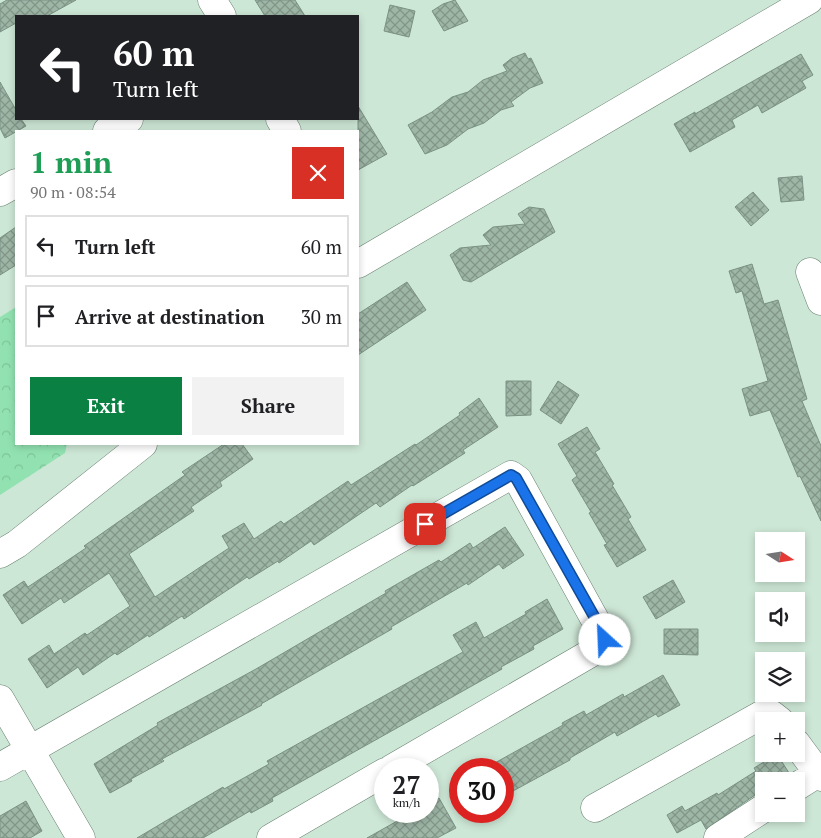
<!DOCTYPE html>
<meta charset="utf-8">
<style>
:root{--surface:#fff;--page:#f2f2f2;--text:#202124;--muted:#757577;--line:#e0e0e0;--accent:#0b8043}
body{margin:0;font-family:"PT Serif",serif;background:var(--page);color:var(--text);height:100vh;display:flex;flex-direction:column;font-size:19px;white-space:nowrap}
*{box-sizing:border-box;margin:0}
p{font-size:16px;color:var(--muted)}
.icon{flex:none;width:28px;height:28px;fill:none;stroke:currentColor;stroke-width:2;stroke-linecap:round;stroke-linejoin:round}
.map{position:relative;flex:1;overflow:hidden}
.panel{position:absolute;left:15px;top:130px;width:344px;height:315px;display:flex;flex-direction:column;background:var(--surface);border-radius:0px;box-shadow:0 2px 8px #0003}
.panel>*{flex:none}
.guide{position:absolute;left:15px;top:15px;width:344px;height:105px;border-radius:0px;box-shadow:0 2px 8px #0003;background:#202124;color:#fff;overflow:hidden}
.needle{width:32px;rotate:102deg}
.fabs{position:absolute;left:755px;top:532px;display:grid;gap:10px}
.fabs a{display:grid;place-items:center;width:50px;height:50px;border-radius:0px;background:var(--surface);box-shadow:0 2px 8px #0003;font-size:25px}
.speed{position:absolute;left:374px;top:758px;display:flex;gap:10px;font-size:25px;font-weight:700;text-align:center}
.speed>*{display:grid;place-content:center;width:65px;height:65px;border-radius:50%;background:var(--surface);box-shadow:0 2px 8px #0003;line-height:1}
.speed small{font-size:12px;font-weight:400}
.speed .limit{border:8px solid #d22;background:#fff;color:#111}
.pin{position:absolute;display:grid;place-items:center;width:42px;height:42px;color:#fff;margin:-21px;border-radius:10px;box-shadow:0 2px 8px #0006}
.me{position:absolute;width:55px;margin:-28px;rotate:335deg;stroke-linejoin:round;filter:drop-shadow(0 0 4px #0008)}
.turn{display:flex;align-items:center;gap:18px;height:105px;padding:0 15px;font-size:22px}
.turn .icon{width:65px;height:65px;stroke-width:2.5}
.turn b{display:block;font-size:35px;line-height:42px}
.round{display:grid;place-items:center;flex:none;width:52px;height:52px;border-radius:0px;background:var(--page)}
.summary{display:flex;align-items:center;justify-content:space-between;height:85px;padding:0 15px}
h1{font-size:30px;font-weight:800;line-height:38px;color:#1e9e55}
.action{display:flex;gap:10px;margin-top:auto;padding:10px 15px}
.action a{flex:1;height:58px;border-radius:0px;background:var(--accent);color:#fff;font-size:20px;font-weight:800;line-height:58px;text-align:center}
.action a+a{background:var(--page);color:var(--text)}
ul{padding:0;list-style:none}
li{display:flex;align-items:center;gap:15px;height:62px;margin:0 10px 8px;padding:0 5px;border:2px solid var(--line);border-radius:0px}
li div{flex:1}
li b{display:block;font-size:19px}
li em{font-style:normal}
.map>svg:first-child{display:block}
.park{fill:url(#park-crowns)}
.building{fill:url(#building-cross-hatch);stroke:#7a9283}
.lines{fill:none;stroke-linecap:round;stroke-linejoin:round}
.minor-casing{stroke:#698071;stroke-width:29}
.minor{stroke:#fff;stroke-width:28}
.route-casing{stroke:#114b97;stroke-width:12}
.route{stroke:#1a73e8;stroke-width:9}
</style>
<div class="map">
<svg width="821" height="838" viewBox="0 0 821 838">
<defs>
<pattern id="park-crowns" width="20" height="18" patternUnits="userSpaceOnUse" patternTransform="scale(1.25)"><rect width="20" height="18" fill="#92e2b1"/><path d="M2 6a3 3 0 1 1 6 0M12 15a3 3 0 1 1 6 0" fill="none" stroke="#7ec399"/></pattern>
<pattern id="building-cross-hatch" width="8" height="8" patternUnits="userSpaceOnUse" patternTransform="scale(1.25)"><rect width="8" height="8" fill="#9eb6a6"/><path d="M0 0l8 8M0 8l8-8" fill="none" stroke="#819588"/></pattern>
</defs>
<rect width="100%" height="100%" fill="#cde7d6"/>
<path class="park" d="M16 307V444H67L65 453 0 495V317Z"/>
<path class="building" d="M7 0H76L47 16H16V23L0 32V4Z
M255 0H295L305 16H265Z
M455 0 468 21 444 31 432 11 443 4Z
M390 5 415 11 409 37 384 31Z
M525 53 528 59 531 58 543 83 530 88 511 102 514 106 501 110 484 123 468 129 447 145 425 154 408 125 432 112 452 97 468 92 483 80 507 71 503 65 512 58Z
M801 54 813 75 802 81 806 88 762 113 758 105 732 120 735 127 690 152 674 124 695 112V114Z
M0 82 16 110V119H21L26 126 5 138 0 128Z
M358 106 387 154 358 170Z
M802 176 804 200 781 202 778 178Z
M753 192 769 210 751 226 735 207Z
M529 207 544 209 555 232 471 282 463 280 450 255 460 248 491 245 483 235 493 227 525 224 518 214Z
M16 227V265L0 275V238Z
M752 264 764 304 778 300 807 399 802 401 821 446V521L800 476 798 477 770 410 750 416 742 389 768 381 742 291 736 293 729 271Z
M407 282 426 310 358 355V314Z
M506 381H531V415L506 416Z
M558 381 579 395 561 424 540 410Z
M479 398 498 427 463 450 465 453 413 486 412 485 380 507 376 503 314 545 311 541 279 563 278 561 249 579 247 577 184 619 182 616 149 637 148 635 117 655 115 653 83 675 78 667 47 688 28 659 49 645 54 654 85 633 87 635 130 606 109 573 64 603 61 598 22 624 3 595 24 581 28 587 86 548 84 546 185 475 182 472 224 444H242L253 459 220 482 222 486 191 507 194 511 129 554 155 597 229 548 222 536 244 523 254 539 281 521 284 524 348 481 351 485 415 444 416 445 460 415 459 413Z
M587 427 600 449 595 452 614 484 612 485 631 517 628 519 646 550 617 567 604 545 607 544 589 513 591 512 572 480 577 476 558 444Z
M505 527 524 555 503 569 499 564 468 585 467 583 424 608 391 627 392 629 261 704 262 705 162 759 164 761 131 779 132 781 110 793 94 764 158 725 157 723 256 669 386 593 385 591 418 572 439 560 441 562 470 543 473 548Z
M673 580 685 602 656 619 643 597Z
M547 599 563 629 533 646 534 649 501 667 502 669 470 687 272 798 273 801 251 813 250 811 203 838H137L223 787 224 789 269 764 267 761 463 652 453 635 476 622 484 638 526 614 525 612Z
M664 629H698V655L664 654Z
M663 675 680 705 658 717 656 714 617 736 615 732 570 758V760L502 797V769H484L563 725 562 723 584 711 586 715 623 694 624 697Z
M777 754 789 773 783 779 779 781H764V792L755 795 706 829 701 820 677 833 667 815 682 806 685 811 717 793 718 795 756 771 754 768Z
M439 798 456 828 437 838H367L415 811H428V804Z
M26 801 42 831 30 838H0V816Z"/>
<g class="lines">
<defs>
<path id="minor" d="M212 0 222 16
M280 119 287 131
M107 131 129 119
M0 192 16 183
M358 264 809 0
M810 272 821 301
M0 554 17 544 143 444
M0 699 81 838
M796 743 821 777
M0 767 511 475 518 480 604 636 603 646 391 769
M796 787 818 773
M595 808 763 714H771L780 721
M271 838 385 772
M718 838 764 808"/>
</defs>
<use href="#minor" class="minor-casing"/>
<use href="#minor" class="minor"/>
</g>
<g class="lines">
<defs>
<path id="route" d="M425 524 511 475 516 478 595 618 604 636 605 640"/>
</defs>
<use href="#route" class="route-casing"/>
<use href="#route" class="route"/>
</g>
</svg>
<div class="fabs">
<a><svg class="needle" viewBox="-14 -14 28 28"><path d="M0-13l5 13h-10z" fill="#e53935"/><path d="M0 13l5-13h-10z" fill="#757577"/></svg></a>
<a><svg class="icon" aria-label="sound" viewBox="0 0 24 24"><path d="M4 9h4l5-4v14l-5-4H4zM17 9q2 3 0 6"/></svg></a>
<a><svg class="icon" aria-label="layers" viewBox="0 0 24 24"><path d="M12 4l9 5-9 5-9-5zM3 14l9 5 9-5"/></svg></a>
<a>+</a>
<a>−</a>
</div>
<div class="speed"><div>27<small>km/h</small></div><div class="limit">30</div></div>
<div class="pin" style="left:425px;top:524px;background:#d93025"><svg class="icon" aria-label="arrive" viewBox="0 0 24 24"><path d="M6 21V4h12l-3 4 3 4H6"/></svg></div>
<svg class="me" style="left:605px;top:640px" viewBox="-20 -20 40 40"><circle r="19" fill="#fff"/><path d="M0-13L10 11 0 6-10 11z" fill="#1a73e8"/></svg>
<div class="guide">
<div class="turn"><svg class="icon" aria-label="left" viewBox="0 0 24 24"><path d="M17 20v-9H6M10 6l-5 5 5 5"/></svg><div><b>60 m</b>Turn left</div></div>
</div>
<section class="panel">
<div class="summary"><div><h1>1 min</h1><p>90 m · 08:54</p></div><a class="round" style="background:#d93025;color:#fff"><svg class="icon" aria-label="close" viewBox="0 0 24 24"><path d="M6 6l12 12M18 6L6 18"/></svg></a></div>
<ul>
<li><svg class="icon" aria-label="left" viewBox="0 0 24 24"><path d="M17 20v-9H6M10 6l-5 5 5 5"/></svg><div><b>Turn left</b></div><em>60 m</em></li>
<li><svg class="icon" aria-label="arrive" viewBox="0 0 24 24"><path d="M6 21V4h12l-3 4 3 4H6"/></svg><div><b>Arrive at destination</b></div><em>30 m</em></li>
</ul>
<div class="action"><a>Exit</a><a>Share</a></div>
</section>
</div>
